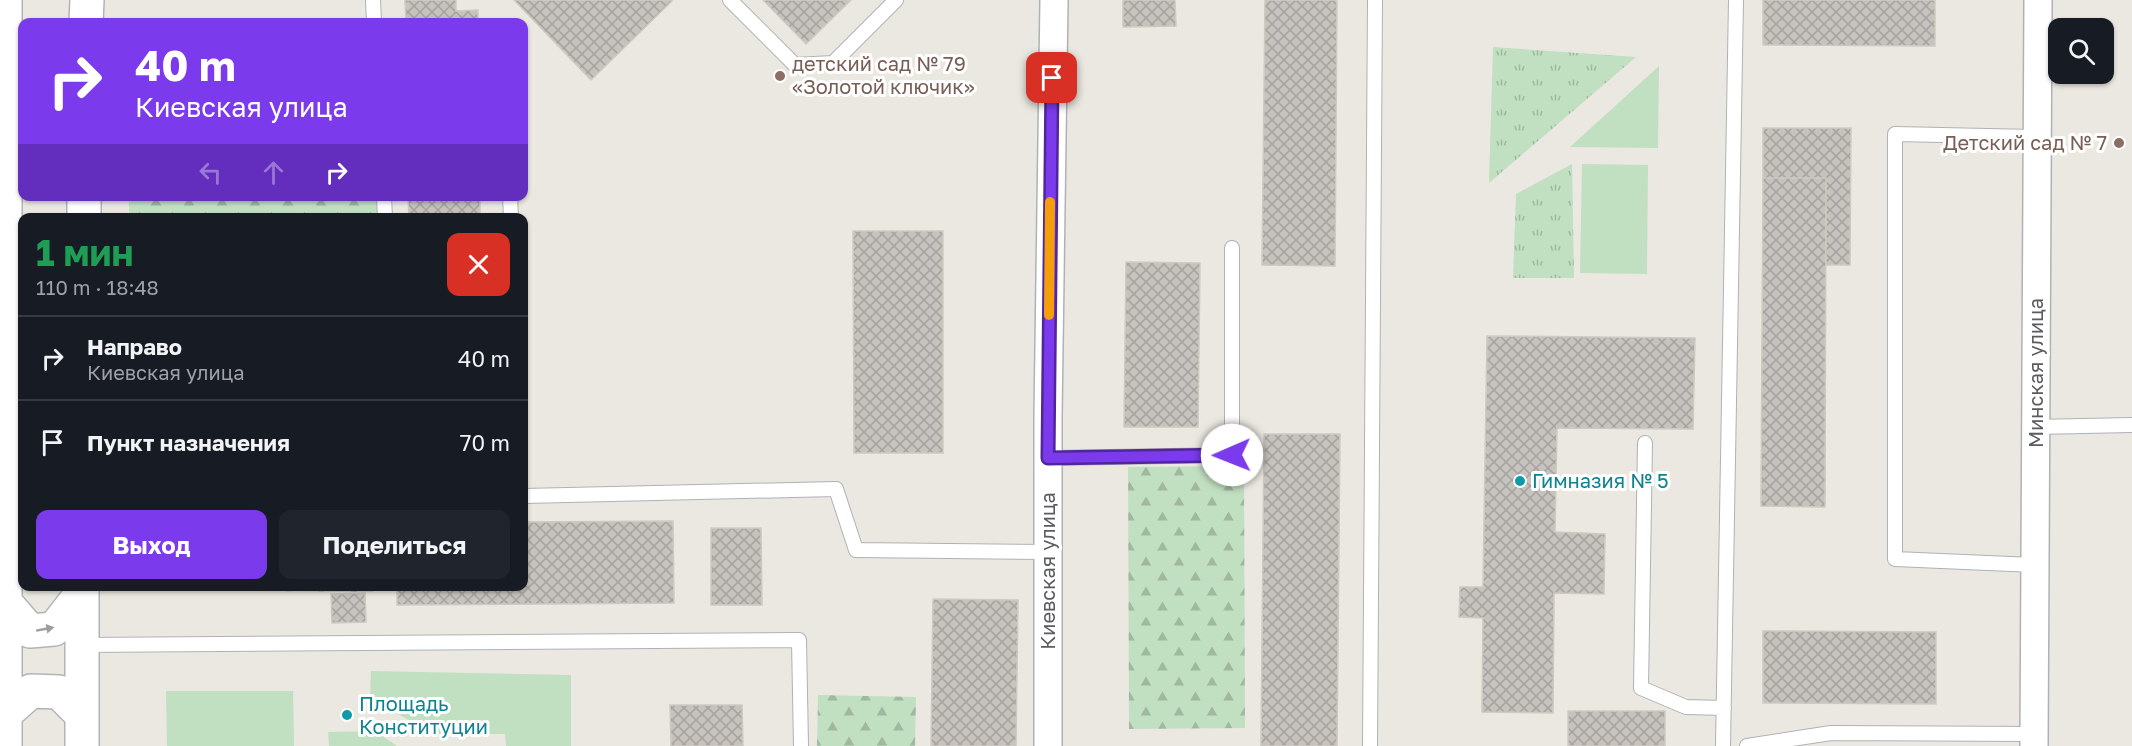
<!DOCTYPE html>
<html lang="ru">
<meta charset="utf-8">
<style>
:root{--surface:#171b24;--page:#20242c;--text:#f1f3f6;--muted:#9ea1a6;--line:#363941;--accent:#7c3aed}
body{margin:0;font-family:"Golos Text",sans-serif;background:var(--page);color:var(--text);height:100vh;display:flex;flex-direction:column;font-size:22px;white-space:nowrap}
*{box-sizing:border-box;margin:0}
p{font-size:20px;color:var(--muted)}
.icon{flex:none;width:33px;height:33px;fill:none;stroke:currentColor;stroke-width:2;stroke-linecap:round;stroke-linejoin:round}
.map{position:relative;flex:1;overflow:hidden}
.drawer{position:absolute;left:18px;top:213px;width:510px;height:378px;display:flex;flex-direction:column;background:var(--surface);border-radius:12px;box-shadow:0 2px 4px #0004}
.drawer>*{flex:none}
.top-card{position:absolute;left:18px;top:18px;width:510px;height:183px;border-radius:12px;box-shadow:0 2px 4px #0004;background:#7c3aed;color:#fff;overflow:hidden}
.controls{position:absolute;left:2048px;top:18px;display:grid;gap:12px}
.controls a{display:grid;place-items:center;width:66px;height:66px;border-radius:12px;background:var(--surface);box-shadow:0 2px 4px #0004;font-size:30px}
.pin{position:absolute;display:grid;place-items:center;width:51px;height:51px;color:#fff;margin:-26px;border-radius:12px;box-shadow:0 3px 9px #0006}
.me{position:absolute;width:66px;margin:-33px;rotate:269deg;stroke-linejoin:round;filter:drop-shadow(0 0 4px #0008)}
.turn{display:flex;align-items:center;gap:21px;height:126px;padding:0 18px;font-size:27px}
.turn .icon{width:78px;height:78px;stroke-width:2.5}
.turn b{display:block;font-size:42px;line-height:51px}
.lanes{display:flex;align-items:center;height:57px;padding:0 18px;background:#0003;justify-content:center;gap:30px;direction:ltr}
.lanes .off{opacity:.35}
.round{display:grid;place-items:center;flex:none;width:63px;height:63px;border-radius:12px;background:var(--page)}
.headline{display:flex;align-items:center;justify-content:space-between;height:102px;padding:0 18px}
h1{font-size:36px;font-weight:700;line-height:45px;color:#1e9e55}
.cta{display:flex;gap:12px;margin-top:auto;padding:12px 18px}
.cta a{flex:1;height:69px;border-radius:12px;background:var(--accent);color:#fff;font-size:24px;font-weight:700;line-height:69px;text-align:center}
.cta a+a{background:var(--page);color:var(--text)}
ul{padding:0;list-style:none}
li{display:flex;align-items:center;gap:18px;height:84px;padding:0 18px;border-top:2px solid var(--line)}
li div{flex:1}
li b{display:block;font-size:22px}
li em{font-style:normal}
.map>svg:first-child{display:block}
.green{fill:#c1dfc1}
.forest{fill:url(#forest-firs)}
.park{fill:url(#park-tufts)}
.building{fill:url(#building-cross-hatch);stroke:#cecac1;stroke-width:1.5}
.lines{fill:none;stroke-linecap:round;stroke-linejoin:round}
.service-casing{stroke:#afb2b5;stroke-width:16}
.minor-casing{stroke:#afb2b5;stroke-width:30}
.secondary-casing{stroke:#b1b4b7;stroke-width:36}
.service{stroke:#fff;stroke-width:14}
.minor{stroke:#fff;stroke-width:27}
.secondary{stroke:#fff;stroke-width:33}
.oneway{fill:#9c9ea0}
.route-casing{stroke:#51269a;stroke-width:15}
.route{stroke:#7c3aed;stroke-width:10}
.slow{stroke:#f59e0b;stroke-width:10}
.education-dot{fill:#8d6e63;stroke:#fff;stroke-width:2}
.culture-dot{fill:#0f9aa8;stroke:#fff;stroke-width:2}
.labels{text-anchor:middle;stroke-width:6;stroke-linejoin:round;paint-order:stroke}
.education-label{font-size:20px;fill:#785e54;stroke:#fff;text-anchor:start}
.street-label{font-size:20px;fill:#5a5d60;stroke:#fff}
.culture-label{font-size:20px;fill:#0d838f;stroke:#fff;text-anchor:start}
</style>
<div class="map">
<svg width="2132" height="746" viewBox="0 0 2132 746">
<defs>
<pattern id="forest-firs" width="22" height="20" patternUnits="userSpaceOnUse" patternTransform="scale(1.5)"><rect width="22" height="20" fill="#c1dfc1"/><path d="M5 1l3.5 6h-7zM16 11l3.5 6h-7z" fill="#a0b8a0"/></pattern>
<pattern id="park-tufts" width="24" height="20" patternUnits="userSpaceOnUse" patternTransform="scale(1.5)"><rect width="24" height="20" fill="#c1dfc1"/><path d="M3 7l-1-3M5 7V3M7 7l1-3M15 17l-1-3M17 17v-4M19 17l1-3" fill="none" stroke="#a0b8a0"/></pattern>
<pattern id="building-cross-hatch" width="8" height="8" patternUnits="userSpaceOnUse" patternTransform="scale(1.5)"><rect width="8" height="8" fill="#c6c3be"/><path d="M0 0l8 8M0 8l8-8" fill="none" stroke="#a4a29e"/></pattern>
</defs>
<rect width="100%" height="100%" fill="#ebe8e1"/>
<path class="green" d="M1659 66 1658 148 1570 147Z
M1582 164 1648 165 1647 274 1580 273Z
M371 671 571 675V746H506L505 734H435L370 699Z
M166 691H293L294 746H167Z
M375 731 397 746H329L328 732Z"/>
<path class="forest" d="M129 197H378V217L129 218Z
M1244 466 1245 728 1129 729 1128 467Z
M124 587 373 586V592L124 590Z
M818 695 916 697 915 746H817Z"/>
<path class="park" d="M1493 47 1636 57 1489 183Z
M1572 164 1574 278H1513L1516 194Z"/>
<path class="building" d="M405 0H456V11L478 10V22H406Z
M514 0H672V1L591 80Z
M763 0H851L806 44Z
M1123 0H1175L1176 26 1123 27Z
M1265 0H1337L1335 266 1262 265Z
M1763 0H1935V46L1763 45Z
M1763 128H1851L1850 265H1826V178H1763Z
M1763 178H1826L1825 507 1761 506Z
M408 196H480V218H409Z
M853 231H943V453H854Z
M1126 262 1200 263 1198 427H1124Z
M1487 336 1695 338 1693 429 1557 428 1555 532 1605 534 1604 594 1554 593 1553 713 1482 712 1483 618 1459 617 1460 587H1483Z
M1264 434H1340L1337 746H1261Z
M673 521 674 603 397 605V586H524V522Z
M711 528H761L762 605H711Z
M365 593 366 622 332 623 331 594Z
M933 599 1018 600 1016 746H931Z
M1763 631 1936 632V704L1763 703Z
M670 705H742L743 746H671Z
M1568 711H1665V746H1568Z"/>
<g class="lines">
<defs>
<path id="service" d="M373 0 374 22
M730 0 795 65 833 63 896 0
M384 196 385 218
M510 196 511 218
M2035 427 2132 425
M1645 443 1641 688 1686 707 1724 708
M1048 458 1232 455V248
M524 496 836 489 856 550 1049 552
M2035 565 1895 559V134L2037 137
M82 645 799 640 801 746
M1370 746 1375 0
M1723 746 1736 0
M1747 746 1831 733 2034 734"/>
<path id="minor" d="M1048 746V416L1054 0
M2034 746 2038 0"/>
<path id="secondary" d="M86 22 87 0
M84 218V196
M5 602 30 631 54 629 82 593
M6 713 31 691 59 692 81 714
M5 746V0
M82 746V586"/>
</defs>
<use href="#service" class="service-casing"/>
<use href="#minor" class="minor-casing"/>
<use href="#secondary" class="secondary-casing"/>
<use href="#service" class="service"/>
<use href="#minor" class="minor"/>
<use href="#secondary" class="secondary"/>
</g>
<defs><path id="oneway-solid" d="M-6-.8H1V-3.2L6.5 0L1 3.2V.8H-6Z" transform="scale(1.5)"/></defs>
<use class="oneway" href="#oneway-solid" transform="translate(45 629) rotate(-10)"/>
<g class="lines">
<defs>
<path id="route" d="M1052 78 1048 458 1232 455"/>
</defs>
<use href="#route" class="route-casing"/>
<use href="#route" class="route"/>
<path class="slow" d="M1049 315 1050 202"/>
</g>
<g class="education-dot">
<circle cx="780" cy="76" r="6"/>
<circle cx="2119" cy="143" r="6"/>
</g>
<g class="culture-dot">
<circle cx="1520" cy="481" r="6"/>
<circle cx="347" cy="715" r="6"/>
</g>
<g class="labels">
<g class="education-label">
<text x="792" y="71">детский сад № 79<tspan x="792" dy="23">«Золотой ключик»</tspan></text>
<text x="2107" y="150" text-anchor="end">Детский сад № 7</text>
</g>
<g class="street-label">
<text transform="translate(2036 373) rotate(-90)" y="7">Минская улица</text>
<text transform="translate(1048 571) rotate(-90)" y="7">Киевская улица</text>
</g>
<g class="culture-label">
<text x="1532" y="488">Гимназия № 5</text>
<text x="359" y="711">Площадь<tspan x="359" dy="23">Конституции</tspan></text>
</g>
</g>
</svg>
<div class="controls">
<a><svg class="icon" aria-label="search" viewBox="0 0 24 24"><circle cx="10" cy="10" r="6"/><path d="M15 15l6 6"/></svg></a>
</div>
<div class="pin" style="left:1052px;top:78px;background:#d93025"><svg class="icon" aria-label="arrive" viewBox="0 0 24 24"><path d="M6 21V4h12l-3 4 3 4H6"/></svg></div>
<svg class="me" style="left:1232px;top:455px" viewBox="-20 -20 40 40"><circle r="19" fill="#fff"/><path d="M0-13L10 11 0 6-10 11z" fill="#7c3aed"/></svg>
<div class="top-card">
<div class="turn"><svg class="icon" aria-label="right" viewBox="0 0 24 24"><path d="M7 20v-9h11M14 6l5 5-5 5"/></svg><div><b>40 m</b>Киевская улица</div></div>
<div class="lanes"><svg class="icon off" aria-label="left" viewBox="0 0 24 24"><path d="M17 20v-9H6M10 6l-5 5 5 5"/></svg><svg class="icon off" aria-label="ahead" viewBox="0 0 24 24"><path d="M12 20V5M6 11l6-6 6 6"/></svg><svg class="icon" aria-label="right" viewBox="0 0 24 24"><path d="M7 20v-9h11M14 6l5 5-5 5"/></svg></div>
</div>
<section class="drawer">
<div class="headline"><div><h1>1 мин</h1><p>110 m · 18:48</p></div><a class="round" style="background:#d93025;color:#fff"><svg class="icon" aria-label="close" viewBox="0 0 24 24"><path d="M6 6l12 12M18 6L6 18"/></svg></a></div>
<ul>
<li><svg class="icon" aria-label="right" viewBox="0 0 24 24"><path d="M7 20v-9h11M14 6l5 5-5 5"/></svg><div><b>Направо</b><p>Киевская улица</p></div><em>40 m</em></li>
<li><svg class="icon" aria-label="arrive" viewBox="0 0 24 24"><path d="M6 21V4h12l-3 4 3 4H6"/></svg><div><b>Пункт назначения</b></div><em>70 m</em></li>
</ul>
<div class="cta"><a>Выход</a><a>Поделиться</a></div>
</section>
</div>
